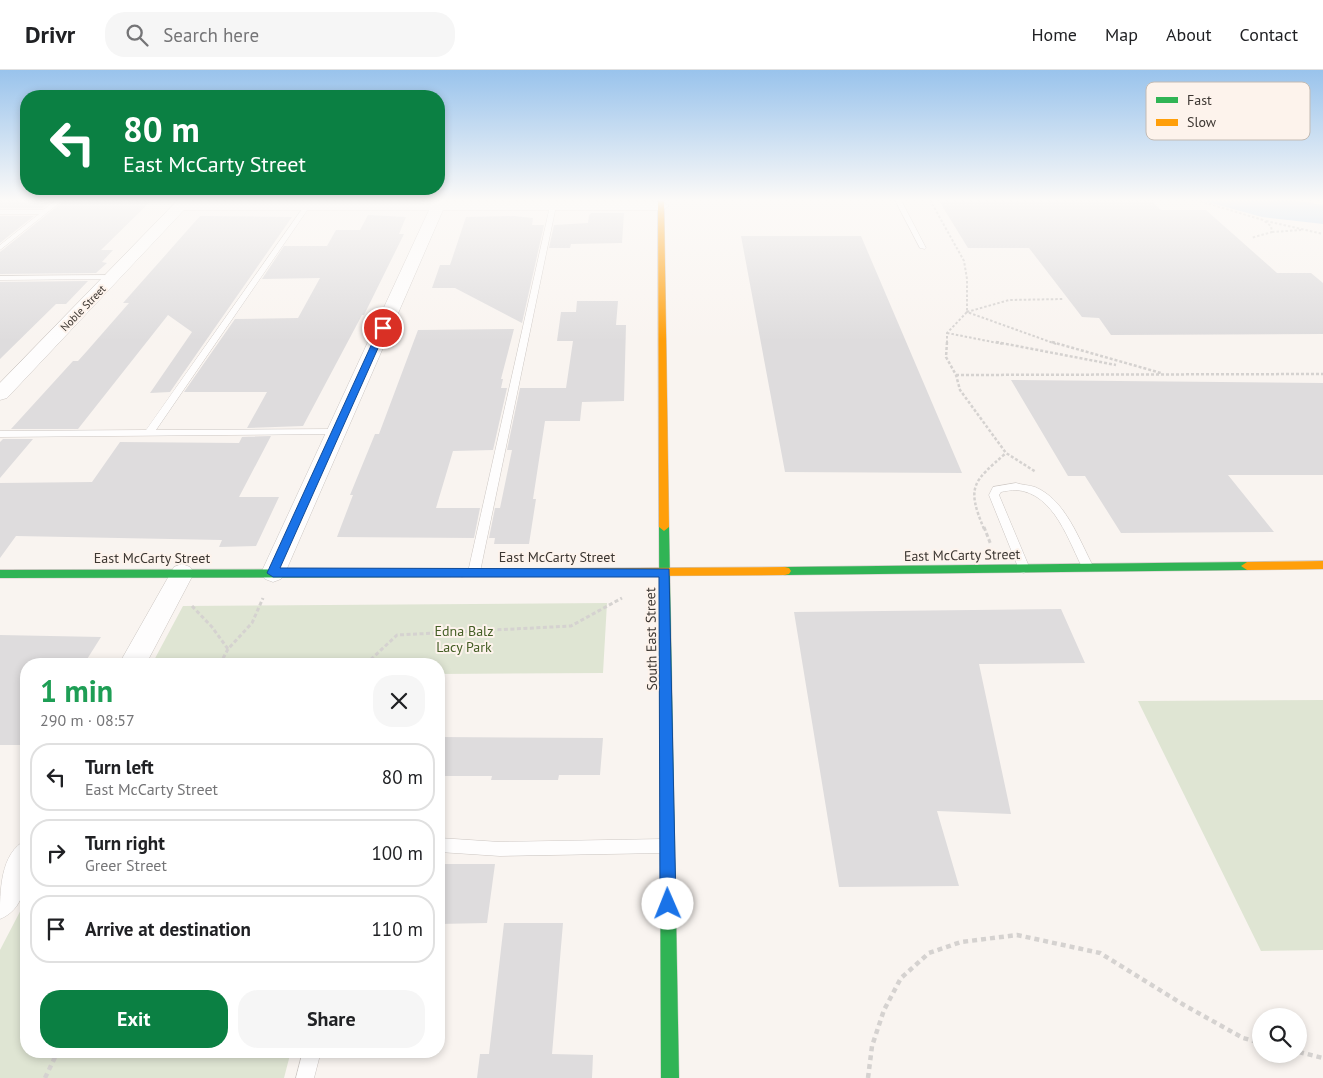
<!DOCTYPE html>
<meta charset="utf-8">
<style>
:root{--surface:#fff;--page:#f6f6f6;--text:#202124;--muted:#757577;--line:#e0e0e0;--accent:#0b8043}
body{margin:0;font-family:"PT Sans",sans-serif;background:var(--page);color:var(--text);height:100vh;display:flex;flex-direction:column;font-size:19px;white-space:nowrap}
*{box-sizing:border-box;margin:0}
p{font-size:16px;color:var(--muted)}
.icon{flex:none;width:28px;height:28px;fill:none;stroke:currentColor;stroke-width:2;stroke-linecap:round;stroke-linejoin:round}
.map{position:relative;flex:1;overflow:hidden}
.side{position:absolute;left:20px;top:588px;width:425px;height:400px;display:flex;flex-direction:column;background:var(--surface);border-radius:20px;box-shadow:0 2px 8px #0003}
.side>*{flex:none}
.top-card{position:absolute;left:20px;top:20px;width:425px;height:105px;border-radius:20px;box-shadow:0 2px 8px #0003;background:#0b8043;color:#fff;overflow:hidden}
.buttons{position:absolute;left:1252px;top:938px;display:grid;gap:10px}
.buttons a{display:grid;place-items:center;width:55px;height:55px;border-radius:50%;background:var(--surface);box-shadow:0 2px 8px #0003;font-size:25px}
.pin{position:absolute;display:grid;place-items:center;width:42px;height:42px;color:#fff;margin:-21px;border:2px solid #fff;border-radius:50%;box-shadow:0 1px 5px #0007}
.me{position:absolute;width:55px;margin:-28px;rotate:359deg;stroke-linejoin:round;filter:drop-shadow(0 0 4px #0008)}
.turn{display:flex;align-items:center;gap:18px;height:105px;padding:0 20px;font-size:22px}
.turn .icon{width:65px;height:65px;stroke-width:2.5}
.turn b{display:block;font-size:35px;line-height:42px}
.round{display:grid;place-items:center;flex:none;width:52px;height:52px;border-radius:20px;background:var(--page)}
.summary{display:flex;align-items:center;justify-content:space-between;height:85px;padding:0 20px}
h1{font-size:30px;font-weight:700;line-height:38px;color:#1e9e55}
.primary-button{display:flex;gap:10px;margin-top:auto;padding:10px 20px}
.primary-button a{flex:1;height:58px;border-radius:20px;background:var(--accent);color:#fff;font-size:20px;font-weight:700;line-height:58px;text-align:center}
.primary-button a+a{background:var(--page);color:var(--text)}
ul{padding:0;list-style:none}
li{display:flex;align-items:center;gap:15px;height:68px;margin:0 10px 8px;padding:0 10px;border:2px solid var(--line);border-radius:20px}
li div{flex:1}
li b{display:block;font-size:19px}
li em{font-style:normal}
header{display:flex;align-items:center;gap:30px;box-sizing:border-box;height:70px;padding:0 25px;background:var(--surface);border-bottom:1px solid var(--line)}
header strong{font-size:24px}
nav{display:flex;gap:28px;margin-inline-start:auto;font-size:18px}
.search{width:350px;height:45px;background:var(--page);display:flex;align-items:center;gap:12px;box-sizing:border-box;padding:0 18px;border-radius:20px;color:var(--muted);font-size:19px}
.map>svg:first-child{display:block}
.green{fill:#dfe5d3}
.water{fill:#c3daf1}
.building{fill:#dedcdd}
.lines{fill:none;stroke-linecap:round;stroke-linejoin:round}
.lane-casing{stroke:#ccc6c2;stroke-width:1}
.street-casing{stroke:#ccc6c2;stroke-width:1}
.fast-casing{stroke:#ccc6c2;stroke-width:1}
.slow-casing{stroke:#ccc6c2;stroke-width:1}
.path-far3{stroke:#d5d2d0;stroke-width:2;stroke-dasharray:2.5 2;stroke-linecap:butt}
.path-far2{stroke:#d5d2d0;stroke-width:2.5;stroke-dasharray:3 2;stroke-linecap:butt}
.path-far1{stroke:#d5d2d0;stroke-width:3;stroke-dasharray:4 2.5;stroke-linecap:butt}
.path{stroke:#d5d2d0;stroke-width:4.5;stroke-dasharray:5 4;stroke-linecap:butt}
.lane{fill:#fefdfd;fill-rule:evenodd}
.street{fill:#fefdfd;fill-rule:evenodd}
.fast{fill:#30b455;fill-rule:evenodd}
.slow{fill:#ff9f0a;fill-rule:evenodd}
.route{fill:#1a73e8;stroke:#114b97}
.labels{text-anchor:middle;stroke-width:4;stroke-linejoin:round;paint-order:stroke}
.far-street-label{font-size:11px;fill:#3d3732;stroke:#fdf3ec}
.street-label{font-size:14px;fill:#3d3732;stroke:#fdf3ec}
.park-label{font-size:14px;fill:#445e25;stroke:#fdf3ec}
.key{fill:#fdf3ec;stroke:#c3bbb4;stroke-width:1}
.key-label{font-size:14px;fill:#3d3732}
</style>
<header>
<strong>Drivr</strong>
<div class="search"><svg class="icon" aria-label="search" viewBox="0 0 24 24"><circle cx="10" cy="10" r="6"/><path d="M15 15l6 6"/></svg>Search here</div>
<nav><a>Home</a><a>Map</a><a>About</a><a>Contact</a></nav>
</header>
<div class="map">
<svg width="1323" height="1008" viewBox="0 0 1323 1008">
<rect width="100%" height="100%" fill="#f9f4f0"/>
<path class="green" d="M607 533 603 603 439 604V594H152L183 536Z
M1323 630V880L1261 881 1138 631Z
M26 830V981H291L284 1008H0V880Z"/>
<path class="water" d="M1200 130H1293L1323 135V154L1262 147Z"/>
<path class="building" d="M0 130H53L42 138H0Z
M65 130H152L101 180H113L102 192 107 193 96 203 0 204V182Z
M1150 130 1161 140H1206L1277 203H1311L1323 213V264L1111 265 1099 248 1082 247 1029 178H968L939 131Z
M591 143H624L622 173 571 174 570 178H549L554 155 588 153 589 145Z
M368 145 406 147 399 164H404L364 245H362L303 356 247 358 267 322H184L235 249 298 248 320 208 262 209 284 176H327L336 160H360Z
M0 146H34L0 173Z
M200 146 292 147 170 322 150 323 192 262 168 245 78 359H11L73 291H78L87 281 129 233H123Z
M514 146 533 148 532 155H544L522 253 455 218H432L440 195H450L466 147Z
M741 166H861L962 403 785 402Z
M88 211 66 234H56L0 289V212Z
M577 231H618L616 255H626L624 331 582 332 580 351H545L533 429H536L529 474H494L495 468H489L495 438H500L512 380H507L520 318H566L573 271H557L561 242H576Z
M514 259 501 309H503L501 318H507L493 380 453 381 436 438H480L474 468 337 467 353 425H350L375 364H379L418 260Z
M1011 310 1323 313V405H1228L1274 462 1121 463 1085 406H1068Z
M271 366 239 427H279L256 476 219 477 222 470 16 466 0 488V413L92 412 120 372 239 373 242 367Z
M3 369H33L0 408V372Z
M1061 539 1085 593 979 594 1011 744 937 741 959 816 839 817 794 542Z
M0 565 101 567 84 594H26V675H0Z
M439 667 603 668 600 705H559L558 710H491L492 706H439Z
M439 794H495L487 853 439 854Z
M504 853H563L552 984 593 985 592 1008H477L480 984H489Z"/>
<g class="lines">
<defs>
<path id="lane" d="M56 130H63L0 180V175L39 144H0V140H43Z
M895 130H901L926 178 925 179 920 178Z
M553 134 556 136 480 502 478 505H470L468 502 550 136Z
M305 135 310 136 156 360 336 359 341 362 339 364 0 367V361L146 360Z
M115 205V209H112L0 210V206Z
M1016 413C1022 415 1029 415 1035 417 1066 430 1079 470 1094 498L1092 501H1084C1069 473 1055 423 1016 420 1011 420 1006 421 1001 422L999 425 1030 499 1024 503 1020 502 989 425 993 417Z
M439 768 500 772 663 769 668 771 670 776 668 781 663 783 500 786 439 782Z
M303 981H321L314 1008H296Z"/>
<path id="street" d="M178 130H193L191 132H662L669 136 662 140H443L285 503 281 509 273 512 265 509 261 503 429 140H184L7 328 0 330V313Z
M182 494 190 497 194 503 146 594H119L174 497Z
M26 770C28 798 30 837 0 849 0 821 0 783 26 770Z"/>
<path id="fast" d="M664 453 669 457 679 1008H661L659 457Z
M1247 492 1253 496 1247 500 785 505 781 504 779 501 781 498 785 497Z
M462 499 466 500 468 503 466 506 462 507 0 508V500Z"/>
<path id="slow" d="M658 130H664L669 457 664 461 659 457Z
M1323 491V499L1247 500 1241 496 1247 492Z
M785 497 789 498 791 501 789 504 785 505 462 507 458 506 456 503 458 500 462 499Z"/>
</defs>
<use href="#lane" class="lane-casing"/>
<use href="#street" class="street-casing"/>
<use href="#fast" class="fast-casing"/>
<use href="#slow" class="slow-casing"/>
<path class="path-far3" d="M930 130 964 191 967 209V242L947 263V274
M1196 130 1263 150 1271 156 1272 162 1251 168
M1266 151 1323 164
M1272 162 1301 160
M947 263 1003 274
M1056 274 967 242 1009 230 1063 229"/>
<path class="path-far2" d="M947 272 946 287 956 305 960 320 1006 383 1036 402
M996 272 1116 295
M1052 272 1161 303
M956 305 1323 304
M984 459C966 416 973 412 1006 383"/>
<path class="path-far1" d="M984 457 991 475
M192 536 212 557 228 579
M220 594 228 579 252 553 263 528
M366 594 397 565 571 556 622 528"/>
<path class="path" d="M1299 982 1323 988
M45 1008 58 981
M868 1008 872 976 884 940 901 908 929 883 961 872 1017 865 1100 883 1184 935 1243 968 1261 973"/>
<use href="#lane" class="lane"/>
<use href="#street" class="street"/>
<use href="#fast" class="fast"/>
<use href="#slow" class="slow"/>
</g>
<linearGradient id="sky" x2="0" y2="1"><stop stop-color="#99c3ec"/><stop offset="0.48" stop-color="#fcfaf8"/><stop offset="1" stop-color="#fcfaf8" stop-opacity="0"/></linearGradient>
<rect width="1323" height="271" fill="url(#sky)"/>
<path class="route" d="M380 256 387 258 280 498 669 499 676 834 674 839 668 841 663 839 660 834 659 507H273L267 503Z"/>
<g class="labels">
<g class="far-street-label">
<text transform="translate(83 238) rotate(-46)" y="4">Noble Street</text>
</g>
<g class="street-label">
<text transform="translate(962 485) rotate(-1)" y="5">East McCarty Street</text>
<text x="557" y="492">East McCarty Street</text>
<text x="152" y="493">East McCarty Street</text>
<text transform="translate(651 569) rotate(-91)" y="5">South East Street</text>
</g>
<g class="park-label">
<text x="464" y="566">Edna Balz<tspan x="464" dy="16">Lacy Park</tspan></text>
</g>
</g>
<rect x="1146" y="12" width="164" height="58" rx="8" class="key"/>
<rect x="1156" y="27" width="22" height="6" fill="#30b455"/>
<rect x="1156" y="49" width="22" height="7" fill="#ff9f0a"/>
<g class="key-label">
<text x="1187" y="35">Fast</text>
<text x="1187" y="57">Slow</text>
</g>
</svg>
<div class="buttons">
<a><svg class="icon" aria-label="search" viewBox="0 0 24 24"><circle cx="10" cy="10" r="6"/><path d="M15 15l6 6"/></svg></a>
</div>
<div class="pin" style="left:383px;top:258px;background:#d93025"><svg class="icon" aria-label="arrive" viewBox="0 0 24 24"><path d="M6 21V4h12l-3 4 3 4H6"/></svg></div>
<svg class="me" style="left:668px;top:834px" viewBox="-20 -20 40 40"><circle r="19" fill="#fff"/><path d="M0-13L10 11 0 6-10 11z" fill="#1a73e8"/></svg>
<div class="top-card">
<div class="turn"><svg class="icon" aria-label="left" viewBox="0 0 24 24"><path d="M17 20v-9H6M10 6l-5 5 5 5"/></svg><div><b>80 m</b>East McCarty Street</div></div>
</div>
<section class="side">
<div class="summary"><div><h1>1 min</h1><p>290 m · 08:57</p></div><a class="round"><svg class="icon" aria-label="close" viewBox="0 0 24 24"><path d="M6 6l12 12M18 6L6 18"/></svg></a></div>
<ul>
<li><svg class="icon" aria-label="left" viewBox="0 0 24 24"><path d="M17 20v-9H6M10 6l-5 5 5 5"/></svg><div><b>Turn left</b><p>East McCarty Street</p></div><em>80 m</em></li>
<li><svg class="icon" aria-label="right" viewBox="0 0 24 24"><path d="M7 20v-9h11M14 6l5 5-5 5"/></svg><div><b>Turn right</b><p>Greer Street</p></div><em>100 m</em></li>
<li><svg class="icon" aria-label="arrive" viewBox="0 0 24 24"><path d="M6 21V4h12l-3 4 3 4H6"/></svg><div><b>Arrive at destination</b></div><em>110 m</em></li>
</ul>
<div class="primary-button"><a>Exit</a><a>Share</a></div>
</section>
</div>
